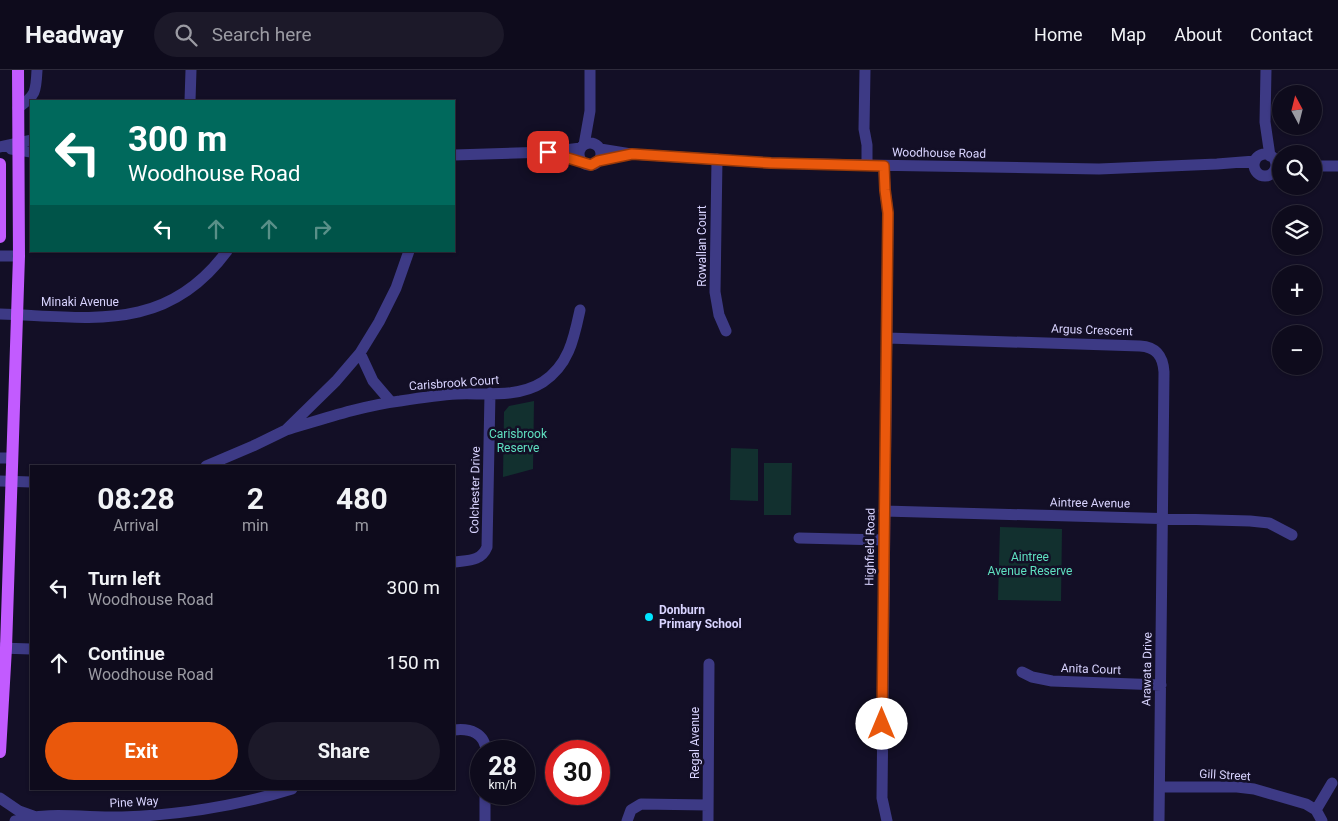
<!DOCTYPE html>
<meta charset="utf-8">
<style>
:root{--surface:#0e0b1c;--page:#1c1929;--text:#f1f3f6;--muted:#9b9ba3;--line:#2e2b3b;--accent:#ea580c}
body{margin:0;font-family:Roboto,sans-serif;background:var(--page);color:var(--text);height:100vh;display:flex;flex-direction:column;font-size:19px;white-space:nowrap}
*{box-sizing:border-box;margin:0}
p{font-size:16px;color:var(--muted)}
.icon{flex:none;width:28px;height:28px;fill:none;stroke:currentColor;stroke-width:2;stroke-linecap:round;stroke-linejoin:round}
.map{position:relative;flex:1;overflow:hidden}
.panel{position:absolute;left:30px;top:395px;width:425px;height:325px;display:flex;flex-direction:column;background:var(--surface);border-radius:0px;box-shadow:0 1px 4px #0004,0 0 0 1px var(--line)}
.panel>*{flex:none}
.banner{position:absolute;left:30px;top:30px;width:425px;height:152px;border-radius:0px;box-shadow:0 1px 4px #0004,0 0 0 1px var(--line);background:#00695c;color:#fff;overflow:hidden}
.needle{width:32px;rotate:353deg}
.tools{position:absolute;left:1272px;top:15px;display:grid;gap:10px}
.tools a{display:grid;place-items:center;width:50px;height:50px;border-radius:50%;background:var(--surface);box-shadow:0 1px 4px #0004,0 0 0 1px var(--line);font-size:25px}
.speed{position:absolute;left:470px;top:670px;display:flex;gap:10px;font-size:25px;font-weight:700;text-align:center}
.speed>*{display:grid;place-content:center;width:65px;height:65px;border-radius:50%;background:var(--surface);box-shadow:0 1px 4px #0004,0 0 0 1px var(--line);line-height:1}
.speed small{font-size:12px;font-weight:400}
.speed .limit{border:8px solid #d22;background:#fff;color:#111}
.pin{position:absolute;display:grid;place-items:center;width:42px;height:42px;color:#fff;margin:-21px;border-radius:10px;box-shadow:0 2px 8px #0006}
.me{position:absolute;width:55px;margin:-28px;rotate:0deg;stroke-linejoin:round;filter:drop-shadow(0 0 4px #0008)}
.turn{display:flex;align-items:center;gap:18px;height:105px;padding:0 15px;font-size:22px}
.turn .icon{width:65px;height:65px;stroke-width:2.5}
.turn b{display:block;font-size:35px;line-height:42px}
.lanes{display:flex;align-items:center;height:48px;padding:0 15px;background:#0003;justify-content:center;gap:25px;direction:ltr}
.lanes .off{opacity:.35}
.eta{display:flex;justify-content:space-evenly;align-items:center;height:85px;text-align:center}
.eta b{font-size:30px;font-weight:700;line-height:35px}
.button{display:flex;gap:10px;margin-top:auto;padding:10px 15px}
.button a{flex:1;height:58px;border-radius:30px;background:var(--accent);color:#fff;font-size:20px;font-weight:700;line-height:58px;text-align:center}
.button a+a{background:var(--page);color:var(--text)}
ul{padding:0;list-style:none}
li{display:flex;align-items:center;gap:15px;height:75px;padding:0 15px}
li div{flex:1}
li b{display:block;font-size:19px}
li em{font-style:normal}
header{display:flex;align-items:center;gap:30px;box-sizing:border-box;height:70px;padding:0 25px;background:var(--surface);border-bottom:1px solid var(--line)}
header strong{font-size:24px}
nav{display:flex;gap:28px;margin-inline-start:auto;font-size:18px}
.search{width:350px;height:45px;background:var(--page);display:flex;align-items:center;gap:12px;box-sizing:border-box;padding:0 18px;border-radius:28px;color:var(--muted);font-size:19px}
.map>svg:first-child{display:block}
.green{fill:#12302f}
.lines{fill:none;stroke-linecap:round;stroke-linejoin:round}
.street{stroke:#3d3a85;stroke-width:11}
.primary{stroke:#c25bff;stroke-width:12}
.route-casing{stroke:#983908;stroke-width:12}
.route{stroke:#ea580c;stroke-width:9}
.poi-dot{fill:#00e5ff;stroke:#130f26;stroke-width:2}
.labels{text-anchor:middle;stroke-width:5;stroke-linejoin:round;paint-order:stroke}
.street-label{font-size:12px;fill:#d9d4ff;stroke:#130f26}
.park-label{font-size:12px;fill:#5fe0c0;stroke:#130f26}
.poi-label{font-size:12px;font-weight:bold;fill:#d9d4ff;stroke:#130f26;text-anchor:start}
</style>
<header>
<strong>Headway</strong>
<div class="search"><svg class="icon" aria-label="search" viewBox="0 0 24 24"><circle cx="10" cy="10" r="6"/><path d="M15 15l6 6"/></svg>Search here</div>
<nav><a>Home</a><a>Map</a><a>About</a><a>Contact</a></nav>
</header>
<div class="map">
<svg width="1338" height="751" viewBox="0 0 1338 751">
<rect width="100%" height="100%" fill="#130f26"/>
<path class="green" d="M534 331 533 399 503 407 504 342 509 336Z
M731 378 758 379V431L730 430Z
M764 393H792L791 445H764Z
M1000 457 1062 459 1061 531 998 530Z"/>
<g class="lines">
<path class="street" d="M865 0 864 59 867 75V95
M1266 0 1265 52 1270 86
M190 31 191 0
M18 38C36 25 36 22 37 0
M579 84a11 11 0 1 1 22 0a11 11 0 1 1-22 0Z
M584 75 590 41V0
M0 77 31 70
M11 79 31 82
M600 79 631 84 771 93 867 95 1099 99 1217 94 1255 91
M1254 95a11 11 0 1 1 22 0a11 11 0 1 1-22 0Z
M454 85 548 82 581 78
M717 89 715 222 719 245 726 261
M884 96 885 120 888 143 882 728 887 751
M1314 96H1338
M0 186H19
M0 244C90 247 166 264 227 181
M887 268 1140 276C1156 277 1163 286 1164 302L1159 751
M360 283 373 311 391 332
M286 360C323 349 361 336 400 331 419 328 438 325 457 324 485 323 518 328 543 312 569 295 574 268 580 240
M0 388H12
M206 396 253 376 286 360 336 311 360 283 379 252 396 218 409 181
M0 411 31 412
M884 441 1250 451 1269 453 1292 465
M799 468 884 470
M454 492C467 490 481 492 487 477L490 323
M0 578 31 579
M1022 602 1032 607 1052 611 1161 615
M454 660C470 658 485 663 486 681
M1160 717H1237L1254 719 1306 734 1316 740 1322 751
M0 728 19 741 33 746
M1316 740 1332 713
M15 751C42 741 92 748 122 747 180 745 237 736 292 719
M485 751V724
M627 751 631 740 641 734 708 735
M708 751 709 594"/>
<path class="primary" d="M0 94V167
M0 682 6 578 19 186 18 0"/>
</g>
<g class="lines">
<defs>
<path id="route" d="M548 82 591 95 598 91 632 84 771 93 884 96 885 120 888 143 882 654"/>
</defs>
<use href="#route" class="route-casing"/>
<use href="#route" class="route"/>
</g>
<circle class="poi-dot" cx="649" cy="547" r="5"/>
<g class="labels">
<g class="street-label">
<text transform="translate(939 83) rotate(1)" y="4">Woodhouse Road</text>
<text transform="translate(702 176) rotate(-90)" y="4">Rowallan Court</text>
<text x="80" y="236">Minaki Avenue</text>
<text transform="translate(1092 260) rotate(2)" y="4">Argus Crescent</text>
<text transform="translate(454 313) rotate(-4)" y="4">Carisbrook Court</text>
<text transform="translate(475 420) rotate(-89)" y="4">Colchester Drive</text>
<text transform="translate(1090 433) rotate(1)" y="4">Aintree Avenue</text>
<text transform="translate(870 477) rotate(-89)" y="4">Highfield Road</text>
<text transform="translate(1091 599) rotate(2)" y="4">Anita Court</text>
<text transform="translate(1147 599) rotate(-89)" y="4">Arawata Drive</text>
<text transform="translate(695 673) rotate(-90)" y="4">Regal Avenue</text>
<text transform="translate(1225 705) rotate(3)" y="4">Gill Street</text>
<text transform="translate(134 732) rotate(-3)" y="4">Pine Way</text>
</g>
<g class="park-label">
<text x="518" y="368">Carisbrook<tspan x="518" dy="14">Reserve</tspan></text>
<text x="1030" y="491">Aintree<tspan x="1030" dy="14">Avenue Reserve</tspan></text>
</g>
<g class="poi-label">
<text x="659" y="544">Donburn<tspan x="659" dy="14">Primary School</tspan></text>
</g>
</g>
</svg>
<div class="tools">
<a><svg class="needle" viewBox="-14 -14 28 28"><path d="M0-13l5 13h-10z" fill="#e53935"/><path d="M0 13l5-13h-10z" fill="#9b9ba3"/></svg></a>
<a><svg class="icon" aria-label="search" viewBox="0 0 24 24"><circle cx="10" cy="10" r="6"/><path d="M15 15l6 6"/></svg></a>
<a><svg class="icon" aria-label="layers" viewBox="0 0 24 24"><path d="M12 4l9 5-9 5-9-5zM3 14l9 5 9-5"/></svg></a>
<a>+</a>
<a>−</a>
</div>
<div class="speed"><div>28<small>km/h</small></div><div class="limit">30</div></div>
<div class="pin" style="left:548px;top:82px;background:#d93025"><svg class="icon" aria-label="arrive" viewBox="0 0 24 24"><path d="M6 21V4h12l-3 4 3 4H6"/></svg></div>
<svg class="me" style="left:882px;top:654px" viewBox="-20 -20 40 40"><circle r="19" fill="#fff"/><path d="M0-13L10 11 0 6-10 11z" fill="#ea580c"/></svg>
<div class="banner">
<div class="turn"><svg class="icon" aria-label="left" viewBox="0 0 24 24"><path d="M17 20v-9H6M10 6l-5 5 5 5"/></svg><div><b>300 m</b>Woodhouse Road</div></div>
<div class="lanes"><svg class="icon" aria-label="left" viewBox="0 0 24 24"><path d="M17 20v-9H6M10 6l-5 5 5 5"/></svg><svg class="icon off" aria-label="ahead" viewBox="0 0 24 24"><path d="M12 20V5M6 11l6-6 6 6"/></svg><svg class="icon off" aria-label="ahead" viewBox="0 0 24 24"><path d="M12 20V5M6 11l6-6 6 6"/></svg><svg class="icon off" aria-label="right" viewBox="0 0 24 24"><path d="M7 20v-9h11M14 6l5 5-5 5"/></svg></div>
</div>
<section class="panel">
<div class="eta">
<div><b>08:28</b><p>Arrival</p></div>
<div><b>2</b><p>min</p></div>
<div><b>480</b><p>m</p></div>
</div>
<ul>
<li><svg class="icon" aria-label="left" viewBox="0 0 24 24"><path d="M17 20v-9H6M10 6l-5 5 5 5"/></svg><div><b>Turn left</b><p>Woodhouse Road</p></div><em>300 m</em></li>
<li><svg class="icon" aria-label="ahead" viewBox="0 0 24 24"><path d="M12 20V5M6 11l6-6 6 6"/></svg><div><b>Continue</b><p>Woodhouse Road</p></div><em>150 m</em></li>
</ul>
<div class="button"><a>Exit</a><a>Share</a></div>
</section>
</div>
